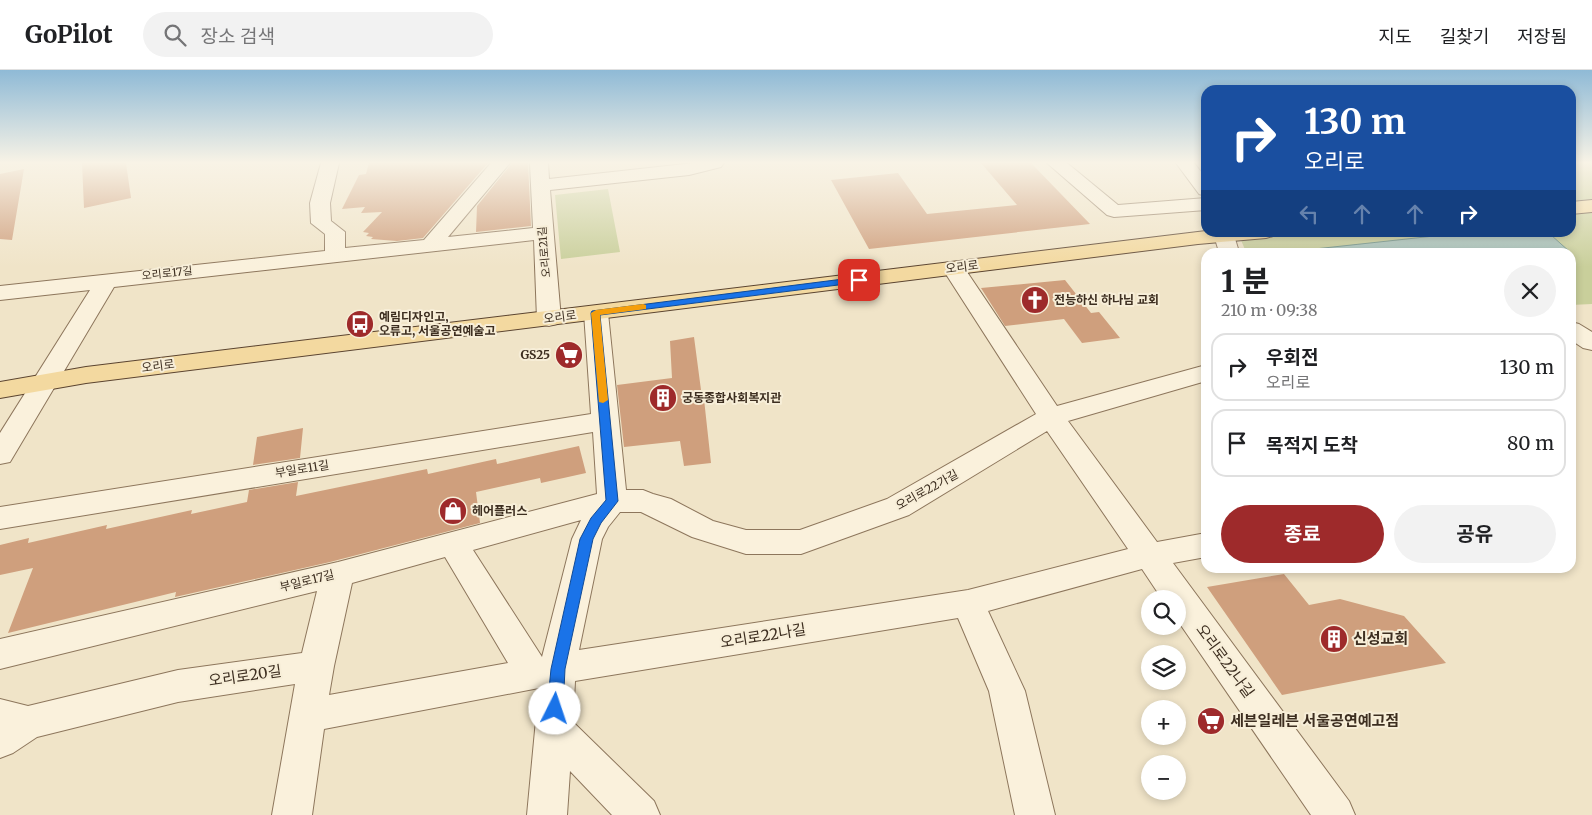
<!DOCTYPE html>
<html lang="ko">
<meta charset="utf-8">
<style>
:root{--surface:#fff;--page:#f2f2f2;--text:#202124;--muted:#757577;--line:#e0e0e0;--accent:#9e2a2b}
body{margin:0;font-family:Merriweather,"Noto Sans KR",serif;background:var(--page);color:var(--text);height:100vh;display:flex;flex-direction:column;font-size:19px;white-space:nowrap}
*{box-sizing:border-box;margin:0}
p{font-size:16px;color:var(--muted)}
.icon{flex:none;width:28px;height:28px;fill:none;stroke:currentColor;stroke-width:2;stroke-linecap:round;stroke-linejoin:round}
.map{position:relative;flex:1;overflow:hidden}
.drawer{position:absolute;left:1201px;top:178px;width:375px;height:325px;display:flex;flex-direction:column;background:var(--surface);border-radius:15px;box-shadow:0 2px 8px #0003}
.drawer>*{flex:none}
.banner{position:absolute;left:1201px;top:15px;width:375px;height:152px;border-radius:15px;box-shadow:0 2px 8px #0003;background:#1a4fa0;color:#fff;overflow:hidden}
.controls{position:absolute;left:1141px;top:520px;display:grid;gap:10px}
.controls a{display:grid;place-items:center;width:45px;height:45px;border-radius:50%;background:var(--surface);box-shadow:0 2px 8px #0003;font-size:25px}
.pin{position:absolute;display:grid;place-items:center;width:42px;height:42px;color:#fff;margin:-21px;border-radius:10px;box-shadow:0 2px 8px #0006}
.me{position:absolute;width:55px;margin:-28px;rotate:4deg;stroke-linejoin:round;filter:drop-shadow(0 0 4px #0008)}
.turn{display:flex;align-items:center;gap:18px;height:105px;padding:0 20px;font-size:22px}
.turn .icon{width:65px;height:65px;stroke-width:2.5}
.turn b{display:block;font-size:35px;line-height:42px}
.lanes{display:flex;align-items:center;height:48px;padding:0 20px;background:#0003;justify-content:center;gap:25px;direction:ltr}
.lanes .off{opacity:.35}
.round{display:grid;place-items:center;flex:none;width:52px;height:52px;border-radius:26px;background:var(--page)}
.summary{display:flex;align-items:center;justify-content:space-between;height:85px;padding:0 20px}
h1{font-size:30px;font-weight:700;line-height:38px}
.button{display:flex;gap:10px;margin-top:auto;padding:10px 20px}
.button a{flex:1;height:58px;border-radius:30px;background:var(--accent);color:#fff;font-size:20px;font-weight:700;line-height:58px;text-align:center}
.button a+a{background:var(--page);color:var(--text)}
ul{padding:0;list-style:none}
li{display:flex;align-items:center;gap:15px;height:68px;margin:0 10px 8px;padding:0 10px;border:2px solid var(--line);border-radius:15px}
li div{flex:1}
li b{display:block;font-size:19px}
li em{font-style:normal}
header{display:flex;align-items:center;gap:30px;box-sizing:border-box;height:70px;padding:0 25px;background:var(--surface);border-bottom:1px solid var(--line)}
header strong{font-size:24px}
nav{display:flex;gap:28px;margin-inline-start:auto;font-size:18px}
.search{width:350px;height:45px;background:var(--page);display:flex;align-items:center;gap:12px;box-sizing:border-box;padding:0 18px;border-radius:28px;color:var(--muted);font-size:19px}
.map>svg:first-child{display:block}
.green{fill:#c9cf9b}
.water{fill:#a9c4bc;stroke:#6f938a}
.building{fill:#cf9f7d}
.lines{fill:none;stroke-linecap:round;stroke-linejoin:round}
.minor-casing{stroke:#8d765c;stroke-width:2}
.major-casing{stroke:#5b4430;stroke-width:2}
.minor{fill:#faf1dc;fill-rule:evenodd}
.major{fill:#f3d9a0;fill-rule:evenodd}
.route{fill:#1a73e8;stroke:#114b97}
.slow{fill:#f59e0b}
.labels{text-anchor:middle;stroke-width:4;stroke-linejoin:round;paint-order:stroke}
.far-street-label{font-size:11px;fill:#3d2e20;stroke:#f7eed8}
.street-label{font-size:12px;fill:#3d2e20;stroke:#f7eed8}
.poi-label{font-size:12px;font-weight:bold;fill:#3d2e20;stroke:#f7eed8;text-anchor:start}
.near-street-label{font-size:15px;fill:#3d2e20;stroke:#f7eed8}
.near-poi-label{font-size:15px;font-weight:bold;fill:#3d2e20;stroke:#f7eed8;text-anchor:start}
</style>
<header>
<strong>GoPilot</strong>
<div class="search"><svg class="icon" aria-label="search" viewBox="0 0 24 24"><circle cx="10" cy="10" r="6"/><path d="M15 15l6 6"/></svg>장소 검색</div>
<nav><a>지도</a><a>길찾기</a><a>저장됨</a></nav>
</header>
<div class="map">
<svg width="1592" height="745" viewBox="0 0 1592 745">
<rect width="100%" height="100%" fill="#f0e4c8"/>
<path class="green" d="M1571 93H1592V234L1571 235V182H1246L1238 163 1571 162Z
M608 119 620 182 561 189 555 125Z"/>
<path class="water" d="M1471 162 1545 163 1551 165 1570 182H1287Z"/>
<path class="building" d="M82 93H126L131 128 84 138Z
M369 93H488L423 168 397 171 371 169 373 167 366 166 369 163 363 162 382 142 361 143 365 137 342 139 359 105 366 104Z
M512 93H528L531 156 476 162 477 136Z
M981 93H1031L1090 154 869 179 831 110 898 103 927 144 1017 135Z
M24 99 12 170 0 169V104Z
M1065 210 1091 243 1099 242 1120 268 1082 273 1064 249 1005 256 981 218Z
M694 267 701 320H703L711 393 684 396 680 371 624 377 617 315 672 308 670 271Z
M303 358 300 388 253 395 257 367Z
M579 376 586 403 541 413 540 408 476 422 480 453 330 492 175 527 176 522 8 563 33 498 0 505V475L29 468 28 473 107 455 106 459 192 440 191 444 247 432 249 420 298 412 296 426 427 399 428 404 496 389 497 394Z
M1284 504 1309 535 1340 529 1404 546 1446 593 1282 625 1207 517Z"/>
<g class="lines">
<defs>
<path id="minor" d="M321 93H339L330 133 331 151 345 162V178L424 170 491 93H510L448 167 533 158 530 93H548L549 109 694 93H724L721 97 689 105 550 120 561 249 557 254 549 256 541 254 537 249 534 170 114 217 10 392 0 394V363L90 220 0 230V216L325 181V164L311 153 310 133Z
M1047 93H1067L1118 135 1206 128V140L1114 147 1107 145Z
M1176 93H1194L1206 108V126L1199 124Z
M1213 162H1233L1239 182H1219Z
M953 192 961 193 1057 336 1206 295V311L1068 351 1157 472 1206 463V487L1173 493 1349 731 1355 745H1311L1178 551V529H1162L1142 499 988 541 1025 621 1055 745H1015L989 621 958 548 575 611 573 652 654 731 660 745H612L570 701 567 745H527L539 618 324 659 312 745H272L295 614 178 632 37 667 13 683 0 688V629L28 636 178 600 302 583 317 521 0 599V569L338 492 597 424 593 362 0 459V437L591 344 584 243 588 238 596 236 604 238 608 243 626 420H643L653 424 671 429 713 451 746 460H800L887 429 1036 344 942 198 945 193ZM1047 361 1128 479 968 520 579 580 602 469 608 457 620 442H641L692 467 746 484H801L909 445ZM581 450 572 469 542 587 473 480ZM445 487 508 593 329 625 334 596 352 513Z
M1571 252 1579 254 1592 262V280L1583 278 1571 270Z"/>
<path id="major" d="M1592 130V142L1571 144V132Z
M1206 161 1276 162 1273 166 1266 168 1198 174 86 313 0 328V312L86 297Z"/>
</defs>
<use href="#minor" class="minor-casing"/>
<use href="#major" class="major-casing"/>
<use href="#minor" class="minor"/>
<use href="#major" class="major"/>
</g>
<linearGradient id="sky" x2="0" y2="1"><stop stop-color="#8fbad6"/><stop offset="0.47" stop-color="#f8f3e6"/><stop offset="1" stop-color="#f8f3e6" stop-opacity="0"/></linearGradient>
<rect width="1592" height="197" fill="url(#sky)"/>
<path class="route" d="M859 207 862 208V212L600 245 618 431 601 453 593 469 565 599 563 639 560 644 555 646 550 644 547 639 551 599 580 469 591 448 606 430 591 243 592 241Z"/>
<path class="slow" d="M643 234 646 235V239L600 245 608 330 603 333 599 332 591 243 596 240Z"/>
<defs>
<symbol id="church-disc" viewBox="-11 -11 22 22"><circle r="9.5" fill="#9e2a2b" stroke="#f7eed8"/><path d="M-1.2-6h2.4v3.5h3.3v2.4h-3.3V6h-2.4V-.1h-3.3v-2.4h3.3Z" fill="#fff"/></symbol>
<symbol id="bus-disc" viewBox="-11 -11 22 22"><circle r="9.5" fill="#9e2a2b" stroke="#f7eed8"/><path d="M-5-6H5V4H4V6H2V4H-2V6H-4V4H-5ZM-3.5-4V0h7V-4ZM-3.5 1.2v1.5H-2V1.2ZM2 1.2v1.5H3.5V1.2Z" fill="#fff"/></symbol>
<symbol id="supermarket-disc" viewBox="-11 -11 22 22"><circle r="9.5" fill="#9e2a2b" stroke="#f7eed8"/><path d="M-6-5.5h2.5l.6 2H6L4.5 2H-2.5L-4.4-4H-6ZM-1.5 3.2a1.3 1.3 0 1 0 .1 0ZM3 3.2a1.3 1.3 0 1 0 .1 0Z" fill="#fff"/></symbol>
<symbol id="building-disc" viewBox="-11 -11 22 22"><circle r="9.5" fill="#9e2a2b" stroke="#f7eed8"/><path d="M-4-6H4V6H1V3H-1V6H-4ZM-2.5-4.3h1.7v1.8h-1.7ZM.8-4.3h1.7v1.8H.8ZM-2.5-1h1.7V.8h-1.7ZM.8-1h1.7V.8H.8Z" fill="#fff"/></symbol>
<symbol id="shop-disc" viewBox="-11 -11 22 22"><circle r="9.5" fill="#9e2a2b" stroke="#f7eed8"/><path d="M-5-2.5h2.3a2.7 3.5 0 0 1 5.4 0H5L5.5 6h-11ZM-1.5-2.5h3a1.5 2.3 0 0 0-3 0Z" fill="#fff"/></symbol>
</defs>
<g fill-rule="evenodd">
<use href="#church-disc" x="1019" y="214" width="32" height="32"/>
<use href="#bus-disc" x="344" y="238" width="32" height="32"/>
<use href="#supermarket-disc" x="553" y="269" width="32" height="32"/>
<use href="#building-disc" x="647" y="312" width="32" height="32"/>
<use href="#shop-disc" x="437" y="425" width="32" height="32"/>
<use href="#building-disc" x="1318" y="553" width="32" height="32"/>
<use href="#supermarket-disc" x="1195" y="635" width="32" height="32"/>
</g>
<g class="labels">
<g class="far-street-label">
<text transform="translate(544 182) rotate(-95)" y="4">오리로21길</text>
<text transform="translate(167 203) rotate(-6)" y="4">오리로17길</text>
</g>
<g class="street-label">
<text transform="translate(962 197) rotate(-7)" y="4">오리로</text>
<text transform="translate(560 247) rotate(-7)" y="4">오리로</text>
<text transform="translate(158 296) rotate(-7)" y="4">오리로</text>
<text transform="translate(302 399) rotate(-9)" y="4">부일로11길</text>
<text transform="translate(927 420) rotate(-29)" y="4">오리로22가길</text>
<text transform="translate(307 511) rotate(-14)" y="4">부일로17길</text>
</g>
<g class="poi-label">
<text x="1054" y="234">전능하신 하나님 교회</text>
<text x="379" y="251">예림디자인고,<tspan x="379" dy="14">오류고, 서울공연예술고</tspan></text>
<text x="550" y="289" text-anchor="end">GS25</text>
<text x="682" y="332">궁동종합사회복지관</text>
<text x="472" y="445">헤어플러스</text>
</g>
<g class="near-street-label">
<text transform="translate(763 566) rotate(-9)" y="5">오리로22나길</text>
<text transform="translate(1225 591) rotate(54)" y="5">오리로22나길</text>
<text transform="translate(245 606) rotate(-8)" y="5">오리로20길</text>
</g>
<g class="near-poi-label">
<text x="1353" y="574">신성교회</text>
<text x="1230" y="656">세븐일레븐 서울공연예고점</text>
</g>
</g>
</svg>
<div class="controls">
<a><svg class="icon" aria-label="search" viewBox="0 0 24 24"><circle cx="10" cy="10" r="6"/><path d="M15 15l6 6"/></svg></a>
<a><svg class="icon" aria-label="layers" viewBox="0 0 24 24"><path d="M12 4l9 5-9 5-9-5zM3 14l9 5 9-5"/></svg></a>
<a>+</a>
<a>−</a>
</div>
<div class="pin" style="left:859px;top:210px;background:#d93025"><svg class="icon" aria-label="arrive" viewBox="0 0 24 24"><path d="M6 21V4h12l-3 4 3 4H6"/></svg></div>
<svg class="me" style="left:555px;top:639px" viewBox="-20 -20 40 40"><circle r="19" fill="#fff"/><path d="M0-13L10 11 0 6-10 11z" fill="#1a73e8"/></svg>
<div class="banner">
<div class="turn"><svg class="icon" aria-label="right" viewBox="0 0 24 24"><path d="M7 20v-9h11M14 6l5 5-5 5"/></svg><div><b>130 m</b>오리로</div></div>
<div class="lanes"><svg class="icon off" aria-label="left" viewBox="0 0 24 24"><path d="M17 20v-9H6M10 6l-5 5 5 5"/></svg><svg class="icon off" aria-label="ahead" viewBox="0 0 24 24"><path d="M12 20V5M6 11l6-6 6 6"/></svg><svg class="icon off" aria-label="ahead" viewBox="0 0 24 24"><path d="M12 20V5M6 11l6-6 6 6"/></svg><svg class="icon" aria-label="right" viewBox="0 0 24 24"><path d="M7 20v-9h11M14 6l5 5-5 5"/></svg></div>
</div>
<section class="drawer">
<div class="summary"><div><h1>1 분</h1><p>210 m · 09:38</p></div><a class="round"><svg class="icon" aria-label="close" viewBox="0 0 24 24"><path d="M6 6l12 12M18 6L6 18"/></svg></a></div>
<ul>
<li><svg class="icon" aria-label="right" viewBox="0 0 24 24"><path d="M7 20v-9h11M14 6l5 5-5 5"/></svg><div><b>우회전</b><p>오리로</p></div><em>130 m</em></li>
<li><svg class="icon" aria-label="arrive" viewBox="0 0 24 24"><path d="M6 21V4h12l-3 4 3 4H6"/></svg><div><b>목적지 도착</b></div><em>80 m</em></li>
</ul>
<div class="button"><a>종료</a><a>공유</a></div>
</section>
</div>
